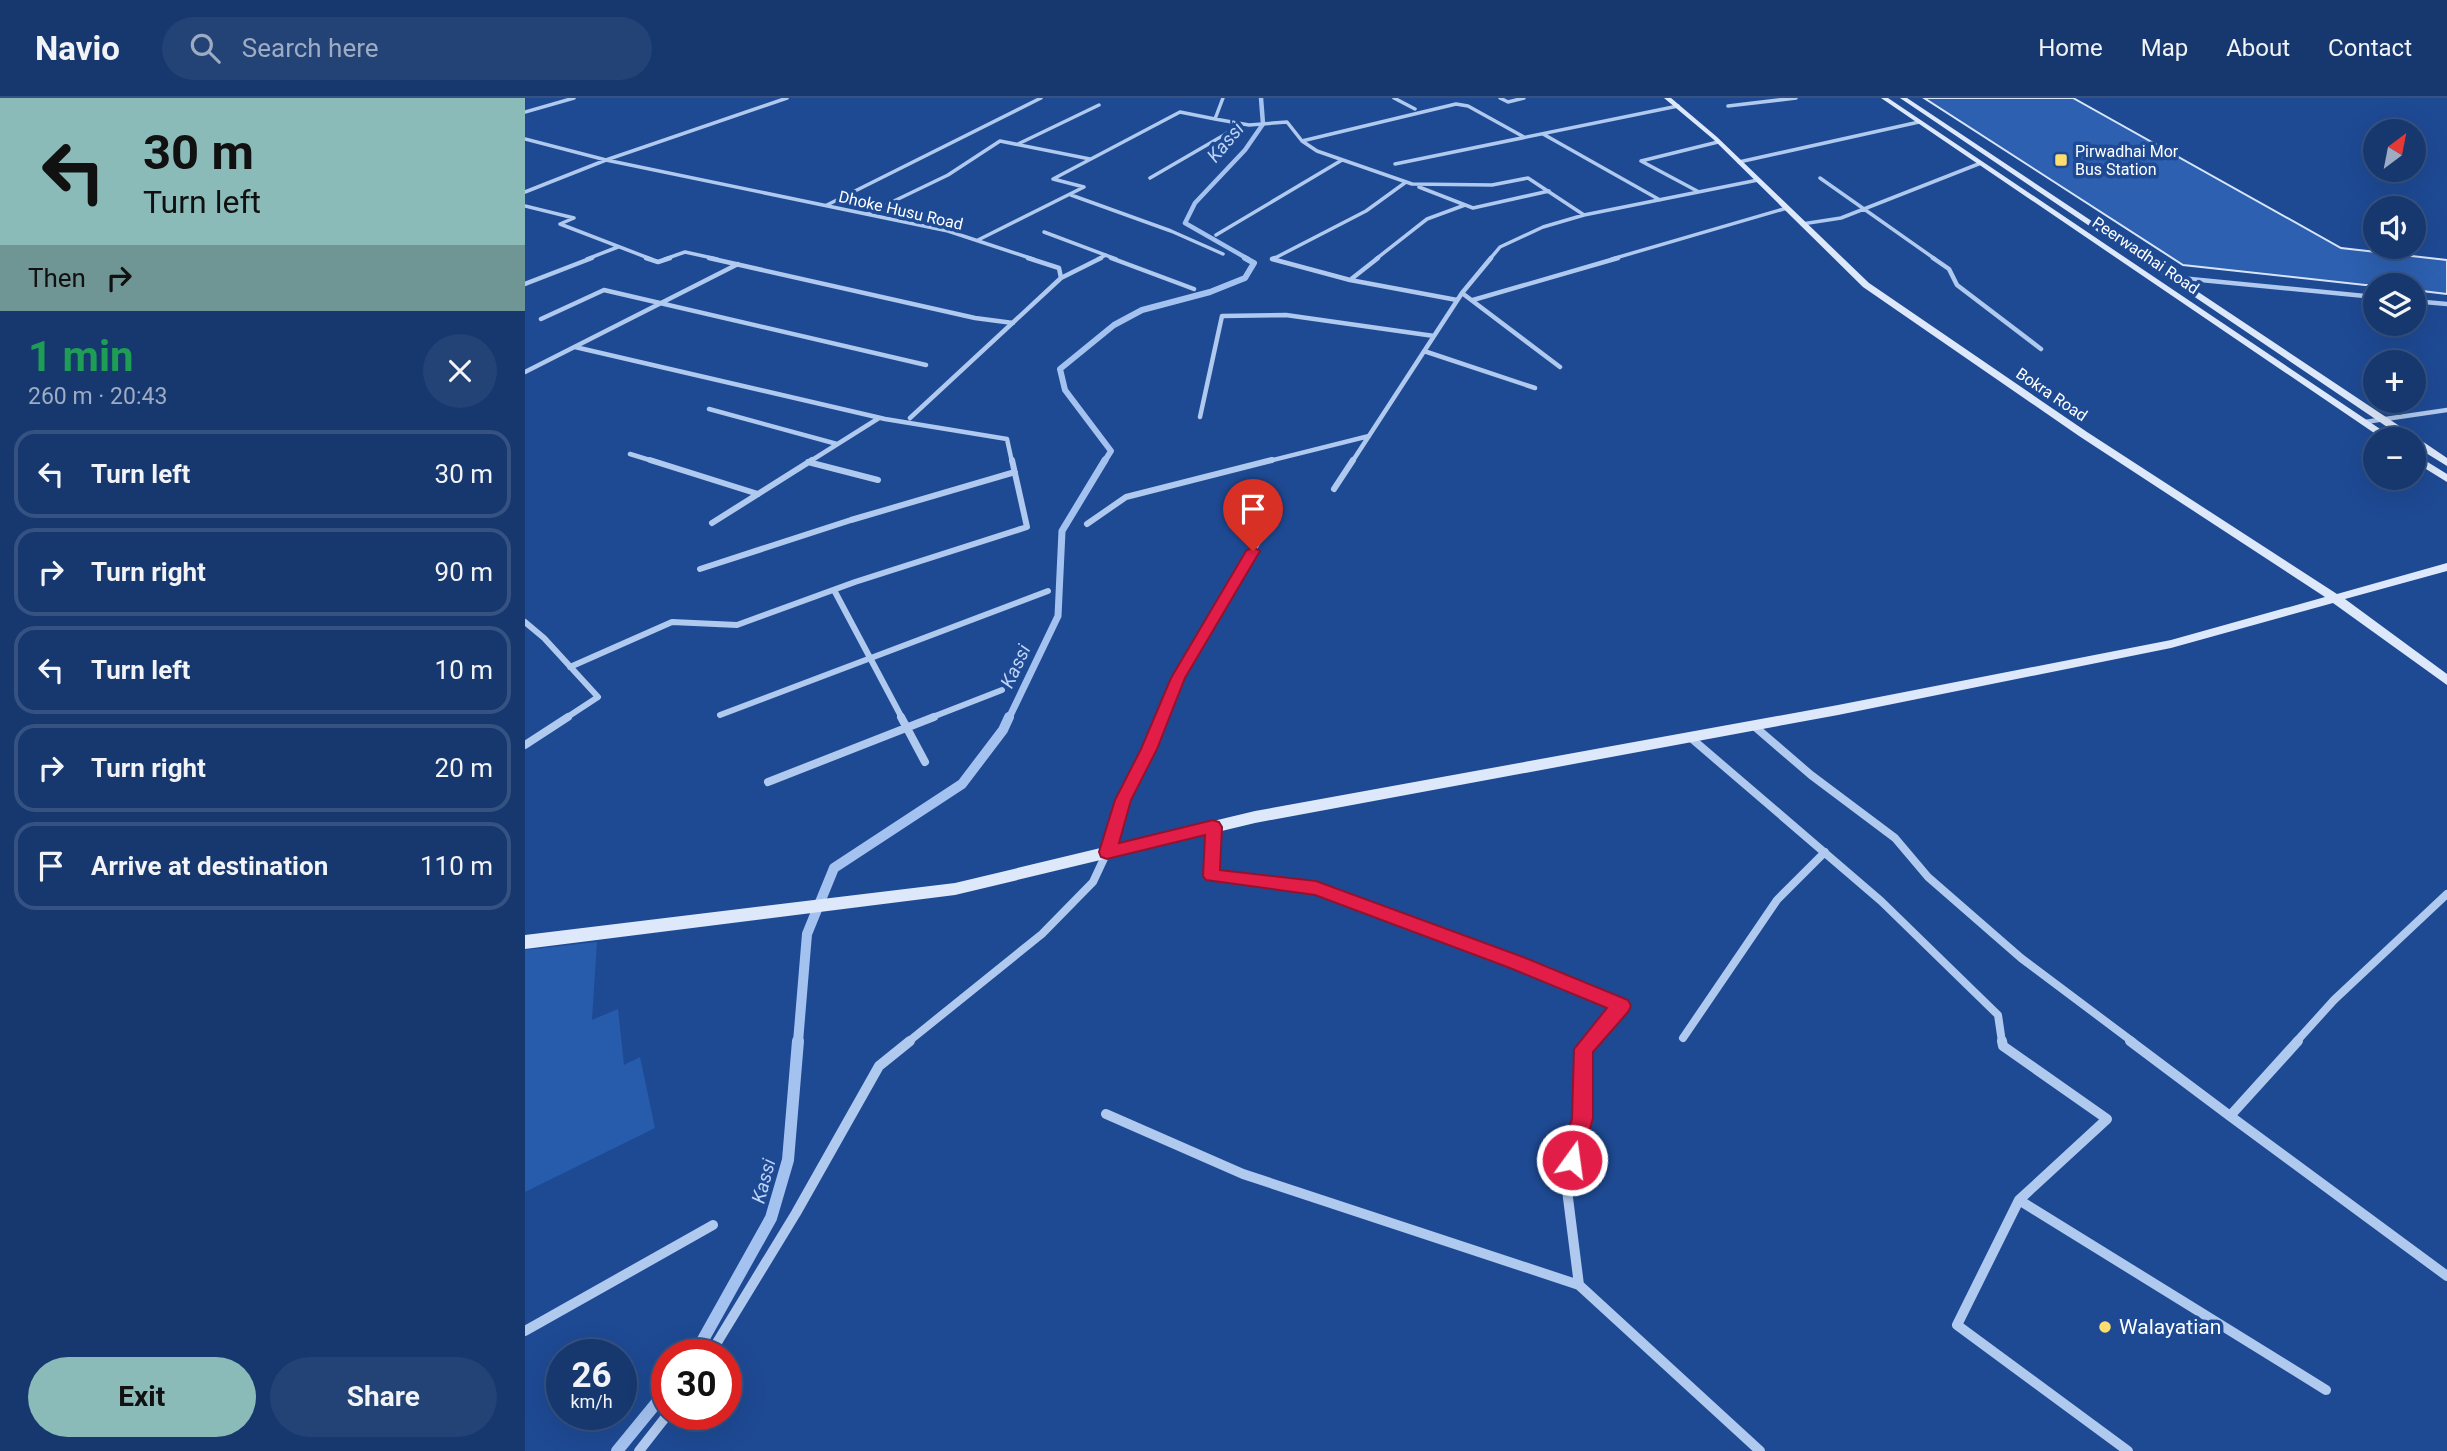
<!DOCTYPE html>
<meta charset="utf-8">
<style>
:root{--surface:#16386f;--page:#234377;--text:#f1f3f6;--muted:#9eacc3;--line:#355282;--accent:#8bbbb9}
body{margin:0;font-family:Roboto,sans-serif;background:var(--page);color:var(--text);height:100vh;display:flex;flex-direction:column;font-size:26px;white-space:nowrap}
*{box-sizing:border-box;margin:0}
p{font-size:23px;color:var(--muted)}
.icon{flex:none;width:38px;height:38px;fill:none;stroke:currentColor;stroke-width:2;stroke-linecap:round;stroke-linejoin:round}
.map{position:relative;flex:1;overflow:hidden}
.details{display:flex;flex-direction:column;background:var(--surface);width:525px}
.details>*{flex:none}
.top-card{background:#8bbbb9;color:#111;overflow:hidden}
.needle{width:46px;rotate:32deg}
.controls{position:absolute;left:1838px;top:21px;display:grid;gap:14px}
.controls a{display:grid;place-items:center;width:63px;height:63px;border-radius:50%;background:var(--surface);box-shadow:0 7px 28px #0002,0 0 0 2px var(--line);font-size:35px}
.speed{position:absolute;left:21px;top:1241px;display:flex;gap:14px;font-size:35px;font-weight:700;text-align:center}
.speed>*{display:grid;place-content:center;width:91px;height:91px;border-radius:50%;background:var(--surface);box-shadow:0 7px 28px #0002,0 0 0 2px var(--line);line-height:1}
.speed small{font-size:18px;font-weight:400}
.speed .limit{border:10px solid #d22;background:#fff;color:#111}
.pin{position:absolute;display:grid;place-items:center;width:60px;height:60px;color:#fff;margin:-72px -30px;border-radius:50% 50% 50% 0;rotate:-45deg;box-shadow:0 0 7px #0007}
.pin .icon{rotate:45deg}
.me{position:absolute;width:77px;margin:-38px;rotate:14deg;stroke-linejoin:round;filter:drop-shadow(0 0 5px #0008)}
.turn{display:flex;align-items:center;gap:24px;height:147px;padding:0 28px;font-size:32px}
.turn .icon{width:91px;height:91px;stroke-width:2.5}
.turn b{display:block;font-size:49px;line-height:60px}
.then{display:flex;align-items:center;height:66px;padding:0 28px;background:#0003;gap:14px;font-size:26px}
.round{display:grid;place-items:center;flex:none;width:74px;height:74px;border-radius:37px;background:var(--page)}
.head{display:flex;align-items:center;justify-content:space-between;height:119px;padding:0 28px}
h1{font-size:42px;font-weight:700;line-height:52px;color:#1e9e55}
.cta{display:flex;gap:14px;margin-top:auto;padding:14px 28px}
.cta a{flex:1;height:80px;border-radius:42px;background:var(--accent);color:#111;font-size:28px;font-weight:700;line-height:80px;text-align:center}
.cta a+a{background:var(--page);color:var(--text)}
ul{padding:0;list-style:none}
li{display:flex;align-items:center;gap:21px;height:88px;margin:0 14px 10px;padding:0 14px;border:4px solid var(--line);border-radius:21px}
li div{flex:1}
li b{display:block;font-size:26px}
li em{font-style:normal}
header{display:flex;align-items:center;gap:42px;box-sizing:border-box;height:98px;padding:0 35px;background:var(--surface);border-bottom:2px solid var(--line)}
header strong{font-size:33px}
nav{display:flex;gap:38px;margin-inline-start:auto;font-size:24px}
.search{width:490px;height:63px;background:var(--page);display:flex;align-items:center;gap:18px;box-sizing:border-box;padding:0 24px;border-radius:38px;color:var(--muted);font-size:26px}
main{display:flex;flex:1;min-height:0}
.map>svg:first-child{display:block}
.green{fill:#275bac}
.lines{fill:none;stroke-linecap:round;stroke-linejoin:round}
.stream-far4{stroke:#a4c2f0;stroke-width:4.5}
.stream-far3{stroke:#a4c2f0;stroke-width:6}
.stream-far2{stroke:#a4c2f0;stroke-width:7}
.stream-far1{stroke:#a4c2f0;stroke-width:10}
.stream{stroke:#a4c2f0;stroke-width:12}
.building{fill:#2d60b1;stroke:#d7e5fa;stroke-width:2}
.street-far4{stroke:#b0c9ee;stroke-width:3.5}
.street-far3{stroke:#b0c9ee;stroke-width:4.5}
.street-far2{stroke:#b0c9ee;stroke-width:6}
.street-far1{stroke:#b0c9ee;stroke-width:8}
.street{stroke:#b0c9ee;stroke-width:10}
.secondary{fill:#dde8fa;fill-rule:evenodd}
.route{fill:#e11d48;stroke:#92132f;stroke-width:2}
.poi-dot{fill:#fddd70;stroke:#1e4a94;stroke-width:2.5}
.labels{text-anchor:middle;stroke-width:7;stroke-linejoin:round;paint-order:stroke}
.far-poi-label{font-size:16px;fill:#fff;stroke:#1e4a94;text-anchor:start}
.far-street-label{font-size:16px;fill:#fff;stroke:#1e4a94}
.water-label{font-size:19px;font-style:italic;fill:#bdd3f5;stroke:#1e4a94}
.near-poi-label{font-size:21px;fill:#fff;stroke:#1e4a94;text-anchor:start}
</style>
<header>
<strong>Navio</strong>
<div class="search"><svg class="icon" aria-label="search" viewBox="0 0 24 24"><circle cx="10" cy="10" r="6"/><path d="M15 15l6 6"/></svg>Search here</div>
<nav><a>Home</a><a>Map</a><a>About</a><a>Contact</a></nav>
</header>
<main>
<section class="details">
<div class="top-card">
<div class="turn"><svg class="icon" aria-label="left" viewBox="0 0 24 24"><path d="M17 20v-9H6M10 6l-5 5 5 5"/></svg><div><b>30 m</b>Turn left</div></div>
<div class="then">Then<svg class="icon" aria-label="right" viewBox="0 0 24 24"><path d="M7 20v-9h11M14 6l5 5-5 5"/></svg></div>
</div>
<div class="head"><div><h1>1 min</h1><p>260 m · 20:43</p></div><a class="round"><svg class="icon" aria-label="close" viewBox="0 0 24 24"><path d="M6 6l12 12M18 6L6 18"/></svg></a></div>
<ul>
<li><svg class="icon" aria-label="left" viewBox="0 0 24 24"><path d="M17 20v-9H6M10 6l-5 5 5 5"/></svg><div><b>Turn left</b></div><em>30 m</em></li>
<li><svg class="icon" aria-label="right" viewBox="0 0 24 24"><path d="M7 20v-9h11M14 6l5 5-5 5"/></svg><div><b>Turn right</b></div><em>90 m</em></li>
<li><svg class="icon" aria-label="left" viewBox="0 0 24 24"><path d="M17 20v-9H6M10 6l-5 5 5 5"/></svg><div><b>Turn left</b></div><em>10 m</em></li>
<li><svg class="icon" aria-label="right" viewBox="0 0 24 24"><path d="M7 20v-9h11M14 6l5 5-5 5"/></svg><div><b>Turn right</b></div><em>20 m</em></li>
<li><svg class="icon" aria-label="arrive" viewBox="0 0 24 24"><path d="M6 21V4h12l-3 4 3 4H6"/></svg><div><b>Arrive at destination</b></div><em>110 m</em></li>
</ul>
<div class="cta"><a>Exit</a><a>Share</a></div>
</section>
<div class="map">
<svg width="1922" height="1353" viewBox="0 0 1922 1353">
<rect width="100%" height="100%" fill="#1e4a94"/>
<path class="green" d="M72 844 67 922 93 911 99 967 115 959 130 1030 0 1094V852Z"/>
<g class="lines">
<path class="stream-far4" d="M723 161 660 125 670 105 720 52 738 26 736 0"/>
<path class="stream-far3" d="M579 364 586 353 540 292 535 271 589 227 617 212 685 194 720 180 729 165 720 160"/>
<path class="stream-far2" d="M484 620 533 518 537 433 580 362"/>
<path class="stream-far1" d="M273 944 282 836 309 770 437 686 478 632 484 619"/>
<path class="stream" d="M170 1256 246 1120 263 1062 273 943
M92 1353 142 1292"/>
</g>
<path class="building" d="M1399 0H1548L1816 150 1922 162V196L1889 192 1888 187H1840L1658 167Z"/>
<g class="lines">
<path class="street-far4" d="M869 0 890 11
M975 0 983 4 999 0
M1203 8 1271 0
M0 14 49 0
M690 21 724 27 762 24 777 43 792 53 887 86 967 87 1003 80 1059 117
M1018 36 1135 102
M0 41 81 62 423 133 508 161
M777 43 931 6 943 8 999 39
M493 46 574 7
M1214 64 1394 24
M870 66 1153 8
M625 80 718 26
M1295 80 1410 161
M894 89 948 110 1024 93
M0 94 81 62 262 0
M1174 94 1116 63 1193 44
M546 97 646 133 698 156
M302 107 516 0
M0 108 49 120 35 126 126 161
M342 116 423 77 475 43 565 61
M1277 126 1316 120 1456 65
M519 134 591 161
M691 137 817 62
M453 142 559 89 528 81 655 14 690 21 698 0
M62 161 93 149
M140 161 160 154 192 161
M573 161 581 157
M748 161 841 113 881 84
M851 161 902 121 940 107
M965 161 975 149 1018 129 1059 117 1233 82
M1087 161 1262 110"/>
<path class="street-far3" d="M121 160 133 164 145 160
M184 160 450 220 488 225
M586 160 669 191
M750 160 747 161 825 182
M853 160 825 182 932 202
M1408 160 1424 171 1432 187 1516 251
M1645 179 1850 199
M536 180 576 160
M0 186 67 160
M937 195 1035 269
M948 202 1093 160
M1888 203 1922 206
M16 221 79 192 401 267
M50 249 360 321 482 341 487 364
M899 253 1010 290
M0 274 213 166
M184 311 312 346
M675 319 697 218 761 217 909 238
M385 320 536 180 534 170 503 160
M1840 324 1922 312
M105 356 131 364
M284 364 354 320
M740 364 844 338
M827 364 937 195 966 160"/>
<path class="street-far2" d="M125 362 233 396
M283 364 353 382
M809 391 828 362
M187 425 287 362
M562 426 601 399 747 362
M175 471 326 422 490 374
M309 492 377 620
M0 524 19 540 73 599 41 620
M45 569 147 524 212 527 330 484 502 429 487 362
M195 617 523 493
M405 620 477 592
M637 620 653 580 740 432"/>
<path class="street-far1" d="M376 619 400 664
M1229 628 1286 677 1370 740 1403 779 1496 860 1608 944
M1166 640 1356 803 1473 917 1477 944
M0 647 43 619
M243 684 409 619
M688 729 687 777 791 790 1097 908 1064 944
M1158 940 1252 802 1300 754
M383 944 517 836 568 784 582 754 598 702 637 619
M1771 944 1809 902 1922 796"/>
<path class="street" d="M1066 943 1058 951V1020L1041 1084 1054 1187 1235 1353
M1477 943 1478 948 1582 1021 1494 1102
M1605 943 1705 1018
M1773 943 1705 1018 1922 1178
M581 1016 718 1076 1054 1187
M0 1233 188 1127
M185 1256 271 1115 354 968 385 943
M114 1353 143 1316
M1603 1353 1432 1227 1494 1102 1801 1292"/>
<path class="secondary" d="M1139 0H1146L1192 39 1344 185 1562 334 1812 496 1922 465V473L1820 501 1922 576V587L1808 505 1646 550 1313 617 730 725 430 797 0 851V837L430 785 730 713 1313 607 1646 542 1800 499 1554 338 1338 189 1188 41Z
M1356 0H1363L1870 341H1858Z
M1375 0H1382L1891 339 1922 360V368L1888 347V341H1880Z
M1888 355 1922 376V384L1888 363Z"/>
</g>
<path class="route" d="M728 449 735 453 660 580 632 651 606 702 594 745 688 722 694 724 697 729 695 772 791 783 998 859 1103 902 1106 908 1103 914 1068 954V1020L1054 1070 1047 1072 1039 1070 1036 1062 1047 1020 1049 951 1082 910 985 870 790 797 681 782 678 778 680 737 582 761 576 759 574 754 590 702 616 651 646 580 721 453Z"/>
<g class="poi-dot">
<rect x="1529" y="55" width="14" height="14" rx="3.5"/>
<circle cx="1580" cy="1229" r="7"/>
</g>
<g class="labels">
<g class="far-poi-label">
<text x="1550" y="59">Pirwadhai Mor<tspan x="1550" dy="18">Bus Station</tspan></text>
</g>
<g class="far-street-label">
<text transform="translate(376 112) rotate(13)" y="6">Dhoke Husu Road</text>
<text transform="translate(1621 157) rotate(34)" y="6">Peerwadhai Road</text>
<text transform="translate(1527 296) rotate(34)" y="6">Bokra Road</text>
</g>
<g class="water-label">
<text transform="translate(700 44) rotate(-50)" y="7">Kassi</text>
<text transform="translate(490 568) rotate(-65)" y="7">Kassi</text>
<text transform="translate(238 1083) rotate(-75)" y="7">Kassi</text>
</g>
<g class="near-poi-label">
<text x="1594" y="1236">Walayatian</text>
</g>
</g>
</svg>
<div class="controls">
<a><svg class="needle" viewBox="-14 -14 28 28"><path d="M0-13l5 13h-10z" fill="#e53935"/><path d="M0 13l5-13h-10z" fill="#9eacc3"/></svg></a>
<a><svg class="icon" aria-label="sound" viewBox="0 0 24 24"><path d="M4 9h4l5-4v14l-5-4H4zM17 9q2 3 0 6"/></svg></a>
<a><svg class="icon" aria-label="layers" viewBox="0 0 24 24"><path d="M12 4l9 5-9 5-9-5zM3 14l9 5 9-5"/></svg></a>
<a>+</a>
<a>−</a>
</div>
<div class="speed"><div>26<small>km/h</small></div><div class="limit">30</div></div>
<div class="pin" style="left:728px;top:453px;background:#d93025"><svg class="icon" aria-label="arrive" viewBox="0 0 24 24"><path d="M6 21V4h12l-3 4 3 4H6"/></svg></div>
<svg class="me" style="left:1047px;top:1062px" viewBox="-20 -20 40 40"><circle r="17" fill="#e11d48" stroke="#fff" stroke-width="3"/><path d="M0-11L8 9 0 5-8 9z" fill="#fff"/></svg>
</div>
</main>
